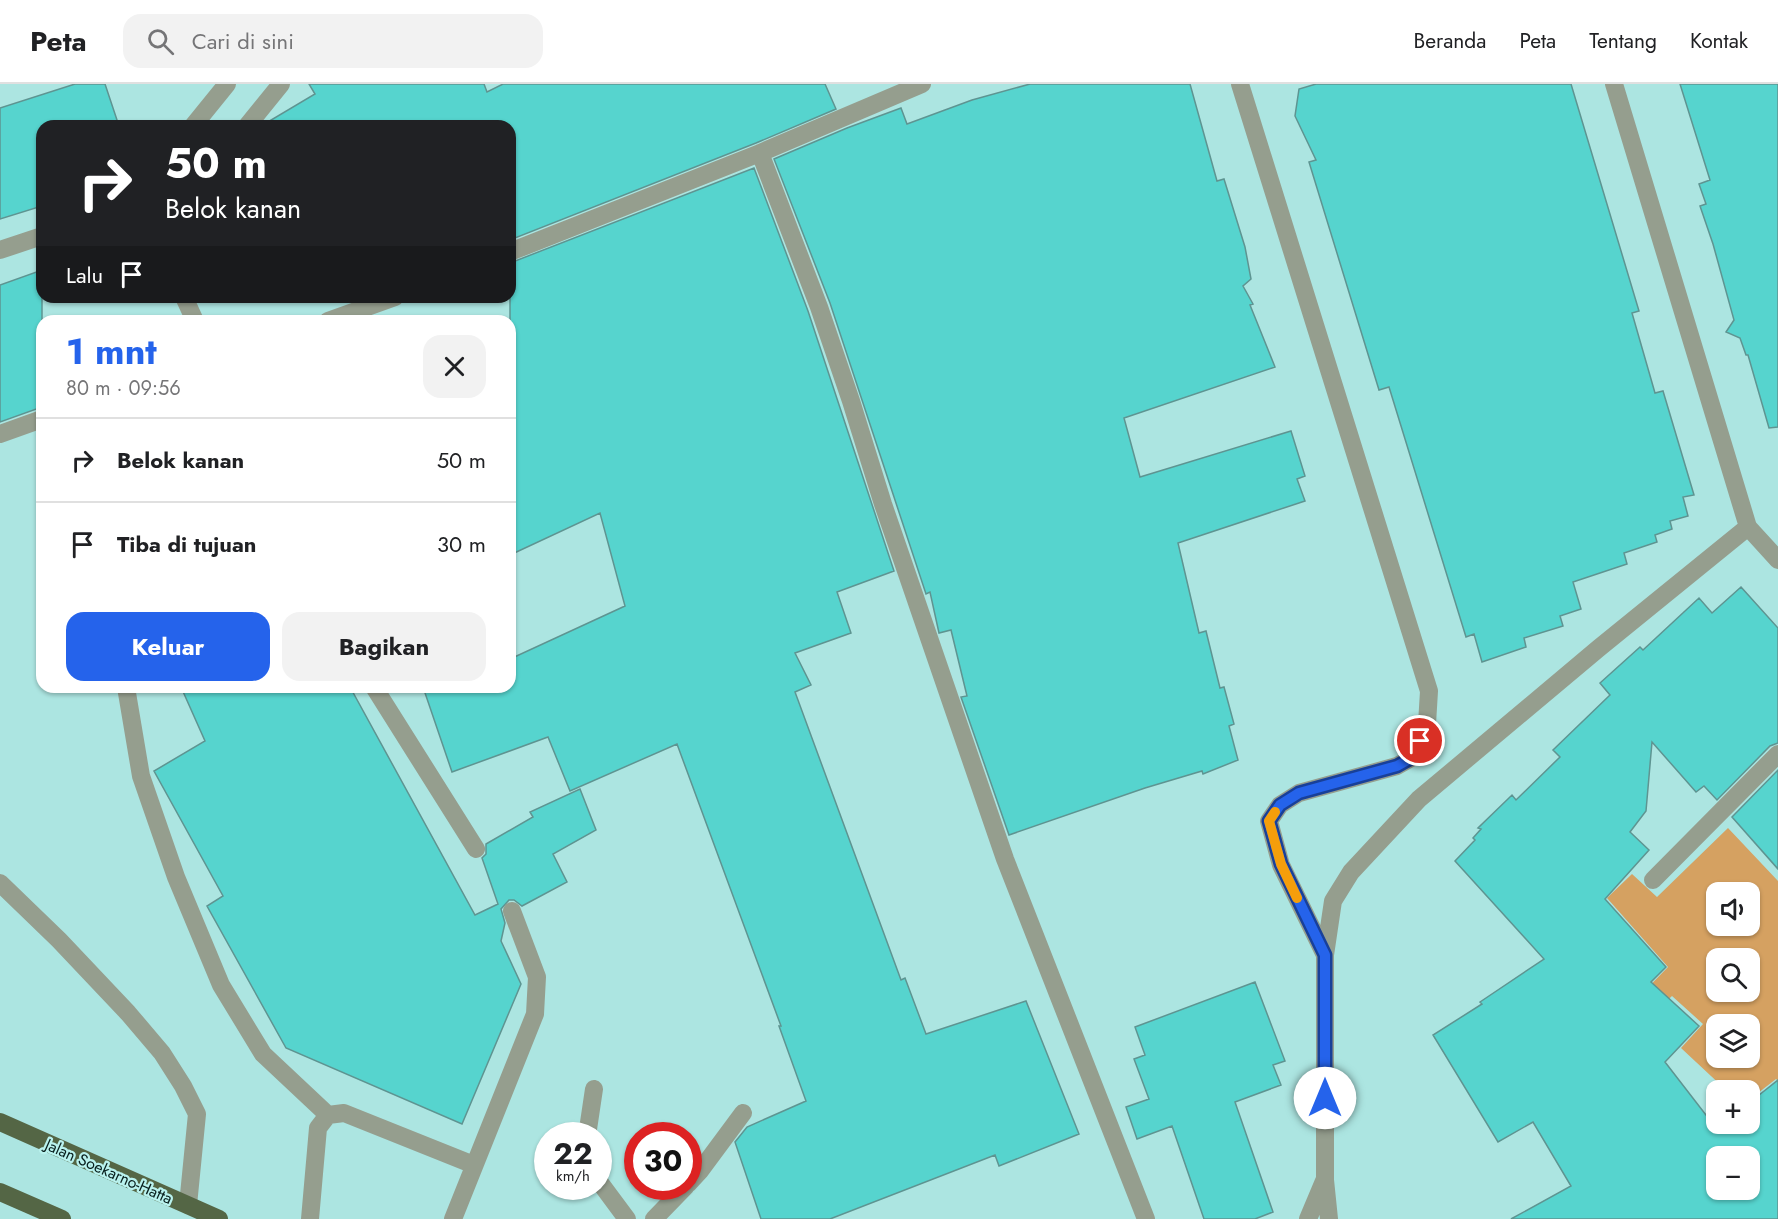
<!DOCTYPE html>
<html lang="id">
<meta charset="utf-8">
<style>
:root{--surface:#fff;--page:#f2f2f2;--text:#202124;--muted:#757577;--line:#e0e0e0;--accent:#2563eb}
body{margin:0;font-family:Jost,sans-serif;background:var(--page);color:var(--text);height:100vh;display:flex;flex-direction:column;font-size:22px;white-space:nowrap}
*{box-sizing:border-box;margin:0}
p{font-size:20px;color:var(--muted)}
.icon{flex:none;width:33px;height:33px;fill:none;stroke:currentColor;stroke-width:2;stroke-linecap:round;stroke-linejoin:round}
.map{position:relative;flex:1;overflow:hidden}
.side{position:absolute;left:36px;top:231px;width:480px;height:378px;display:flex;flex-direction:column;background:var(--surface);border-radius:18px;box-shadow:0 2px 4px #0004}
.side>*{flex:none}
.top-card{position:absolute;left:36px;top:36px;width:480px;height:183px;border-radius:18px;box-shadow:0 2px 4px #0004;background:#202124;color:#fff;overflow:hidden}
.controls{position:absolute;left:1706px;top:798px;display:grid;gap:12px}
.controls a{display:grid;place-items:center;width:54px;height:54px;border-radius:12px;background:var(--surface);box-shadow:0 2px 4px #0004;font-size:30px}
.speed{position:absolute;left:534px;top:1038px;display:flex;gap:12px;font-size:30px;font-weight:700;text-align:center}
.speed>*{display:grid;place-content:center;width:78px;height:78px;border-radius:50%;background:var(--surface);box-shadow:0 2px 4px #0004;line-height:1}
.speed small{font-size:15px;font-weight:400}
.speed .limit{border:9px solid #d22;background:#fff;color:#111}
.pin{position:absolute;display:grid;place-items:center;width:51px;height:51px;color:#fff;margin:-26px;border:3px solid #fff;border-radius:50%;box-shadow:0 2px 6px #0007}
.me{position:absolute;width:66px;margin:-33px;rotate:0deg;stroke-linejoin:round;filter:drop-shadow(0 0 4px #0008)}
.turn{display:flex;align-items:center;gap:21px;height:126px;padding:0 30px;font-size:27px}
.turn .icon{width:78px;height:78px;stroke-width:2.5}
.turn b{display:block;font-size:42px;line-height:51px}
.then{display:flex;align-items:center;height:57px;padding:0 30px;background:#0003;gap:12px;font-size:22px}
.round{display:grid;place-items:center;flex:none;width:63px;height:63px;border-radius:18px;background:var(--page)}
.head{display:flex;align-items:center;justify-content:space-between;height:102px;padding:0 30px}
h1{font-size:36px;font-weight:700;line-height:45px;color:var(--accent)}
.button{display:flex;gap:12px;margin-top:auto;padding:12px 30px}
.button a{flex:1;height:69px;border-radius:18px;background:var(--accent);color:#fff;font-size:24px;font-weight:700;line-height:69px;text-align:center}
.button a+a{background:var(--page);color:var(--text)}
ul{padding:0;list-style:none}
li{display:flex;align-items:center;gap:18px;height:84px;padding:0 30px;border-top:2px solid var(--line)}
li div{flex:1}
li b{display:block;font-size:22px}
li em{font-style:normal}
header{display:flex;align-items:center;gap:36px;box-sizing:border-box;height:84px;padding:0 30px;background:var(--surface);border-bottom:2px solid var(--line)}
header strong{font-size:28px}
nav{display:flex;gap:33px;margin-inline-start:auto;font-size:21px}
.search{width:420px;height:54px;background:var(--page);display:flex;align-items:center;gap:15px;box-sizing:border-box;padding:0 21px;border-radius:18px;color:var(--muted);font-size:22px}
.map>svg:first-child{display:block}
.green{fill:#d5a161;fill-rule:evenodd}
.building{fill:#56d4ce;stroke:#5e9491;stroke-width:1.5;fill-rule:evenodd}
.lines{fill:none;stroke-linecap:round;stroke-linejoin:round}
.service{stroke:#959e8e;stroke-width:18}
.minor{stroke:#959e8e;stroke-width:18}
.trunk{stroke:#546645;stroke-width:18}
.route-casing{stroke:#184099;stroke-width:15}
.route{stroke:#2563eb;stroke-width:10}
.slow{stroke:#f59e0b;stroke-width:10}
.labels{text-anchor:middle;stroke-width:4.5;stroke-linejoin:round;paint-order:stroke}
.street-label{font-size:16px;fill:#081f1d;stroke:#b9f2ee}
</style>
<header>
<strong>Peta</strong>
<div class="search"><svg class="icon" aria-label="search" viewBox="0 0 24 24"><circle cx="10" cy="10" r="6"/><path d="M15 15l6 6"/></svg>Cari di sini</div>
<nav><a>Beranda</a><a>Peta</a><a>Tentang</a><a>Kontak</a></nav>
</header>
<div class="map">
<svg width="1778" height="1135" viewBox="0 0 1778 1135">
<rect width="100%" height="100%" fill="#ace5e1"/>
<path class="green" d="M1728 744 1778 797V997L1776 995 1749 1016V1006H1726L1681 964 1703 940 1672 912 1642 941 1627 925 1668 883 1607 814 1632 790 1657 813ZM1716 808H1749V842H1716ZM1716 874H1749V908H1716ZM1716 940H1749V974H1716Z"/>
<path class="building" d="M75 0H105L119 42H42V122L0 135V24Z
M309 0H484L487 8 503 0H825L836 25 756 59 510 156V42H261L315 10Z
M1030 0H1190L1217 97 1224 95 1245 163 1251 195 1243 202 1253 220 1250 221 1275 283 1124 334 1140 393 1291 347 1305 392 1297 395 1305 417 1178 459 1199 549 1206 547 1220 604 1224 603 1234 640 1229 642 1238 676 1203 690 1202 687 1145 704 1009 751 961 613 967 612 951 546 939 549 930 508 926 510 830 219 774 75 847 44 901 24 907 40 972 16Z
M1316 0H1571L1639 227 1632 229 1655 309 1663 307 1694 411 1683 413 1688 432 1670 437 1672 445 1655 451 1657 458 1624 469 1627 480 1573 498 1581 525 1560 532 1563 542 1524 554 1526 563 1482 578 1474 550 1466 553 1389 303 1379 306 1309 78 1316 76 1295 32 1299 5Z
M1680 0H1778V343L1769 344 1748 271H1746L1740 254 1726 248 1734 236 1713 160 1700 122 1706 120 1699 100 1710 96Z
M754 84 808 227 894 487 837 508 851 549 795 569 811 601 795 608 901 896 905 894 926 950 1026 917 1079 1050 999 1082 995 1071 830 1135H761L735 1058 747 1043 806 1017 779 942H781L677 660 570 707 548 653 452 688 423 603H510V575L625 522 600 429 510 471V179Z
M42 186V323L0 338V201Z
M1741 503 1778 544V659L1770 662 1717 716 1704 702 1696 708 1652 658 1646 727 1630 748 1649 766 1605 815 1666 883 1651 898 1699 942 1665 978 1716 1044 1722 1040H1749V1019L1778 996V1135H1511L1571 1102 1533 1038 1498 1058 1433 951 1482 920 1480 918 1544 875 1455 777 1475 756 1473 754 1481 745 1478 744 1512 711 1516 716 1560 673 1553 666 1610 611 1600 599 1640 563 1643 566 1699 514 1712 529ZM1716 1072H1749V1106H1716Z
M181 603H350L475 831 498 820 482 774 486 770V760L533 733 530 728 580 705 596 746 553 770 567 798 522 822 514 816H509L501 825 505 839 501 857 521 900 462 1040 286 964 207 822 223 812 154 687 205 657Z
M1778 686V785L1732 733Z
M1255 898 1285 977 1273 981 1281 1001 1235 1018 1273 1128 1255 1135H1204L1172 1042 1137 1055 1126 1023 1149 1015 1134 975 1145 971 1135 943Z"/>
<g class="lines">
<path class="service" d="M126 603 141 692 176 793 221 901 263 970 328 1031
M374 603 476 765
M0 799 59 856 128 929 162 969 183 1002 197 1030 188 1121
M587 1052 594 1005
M598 1096 627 1135
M688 1100 700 1087 743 1029
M310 1135 318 1044 328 1031 344 1029 474 1081
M453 1135 535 930 537 893 512 827
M654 1135 686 1102"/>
<path class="minor" d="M1240 0 1429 607 1427 640 1413 673 1397 682 1299 709 1280 721 1269 737 1281 781 1325 871
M193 42 227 0
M247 42 281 0
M760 69 819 223 851 317 883 420 1005 775 1146 1135
M0 166 42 152
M510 168 760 69 922 0
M184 213 195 237
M328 237 395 213
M0 350 42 335
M1748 443 1778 476
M1653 796 1778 670
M1308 1135 1324 1097
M1329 1135 1325 1096V871L1333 817 1351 788 1419 715 1599 564 1748 443 1614 0"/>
<path class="trunk" d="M0 1038 219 1135
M0 1108 62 1135"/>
</g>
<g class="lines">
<defs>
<path id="route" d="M1325 1014V871L1281 780 1269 737 1280 721 1299 709 1397 682 1413 673 1420 657"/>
</defs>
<use href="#route" class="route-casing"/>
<use href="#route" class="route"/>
<path class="slow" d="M1275 728 1269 737 1281 780 1297 814"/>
</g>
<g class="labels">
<g class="street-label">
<text transform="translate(109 1087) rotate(24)" y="6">Jalan Soekarno-Hatta</text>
</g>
</g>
</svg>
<div class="controls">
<a><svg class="icon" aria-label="sound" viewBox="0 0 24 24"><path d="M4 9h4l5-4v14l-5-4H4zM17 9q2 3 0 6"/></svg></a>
<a><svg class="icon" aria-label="search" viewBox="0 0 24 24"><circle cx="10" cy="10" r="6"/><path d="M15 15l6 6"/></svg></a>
<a><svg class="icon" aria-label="layers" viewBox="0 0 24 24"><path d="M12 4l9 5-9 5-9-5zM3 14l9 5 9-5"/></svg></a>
<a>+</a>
<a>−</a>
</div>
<div class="speed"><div>22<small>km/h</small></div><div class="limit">30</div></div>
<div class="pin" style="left:1420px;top:657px;background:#d93025"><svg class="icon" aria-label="arrive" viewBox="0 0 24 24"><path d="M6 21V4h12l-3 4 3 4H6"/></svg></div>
<svg class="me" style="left:1325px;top:1014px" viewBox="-20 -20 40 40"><circle r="19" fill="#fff"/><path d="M0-13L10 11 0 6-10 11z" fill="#2563eb"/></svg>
<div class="top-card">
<div class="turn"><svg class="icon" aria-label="right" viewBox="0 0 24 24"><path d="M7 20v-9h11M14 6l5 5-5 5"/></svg><div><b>50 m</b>Belok kanan</div></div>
<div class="then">Lalu<svg class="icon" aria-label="arrive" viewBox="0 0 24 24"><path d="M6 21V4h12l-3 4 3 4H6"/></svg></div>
</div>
<section class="side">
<div class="head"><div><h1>1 mnt</h1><p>80 m · 09:56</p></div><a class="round"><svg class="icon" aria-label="close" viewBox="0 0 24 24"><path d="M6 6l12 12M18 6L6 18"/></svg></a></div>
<ul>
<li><svg class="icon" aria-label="right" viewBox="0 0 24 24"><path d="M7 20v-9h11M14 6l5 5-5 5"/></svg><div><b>Belok kanan</b></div><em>50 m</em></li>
<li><svg class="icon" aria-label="arrive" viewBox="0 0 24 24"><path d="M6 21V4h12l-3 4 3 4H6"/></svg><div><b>Tiba di tujuan</b></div><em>30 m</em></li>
</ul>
<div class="button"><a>Keluar</a><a>Bagikan</a></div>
</section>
</div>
